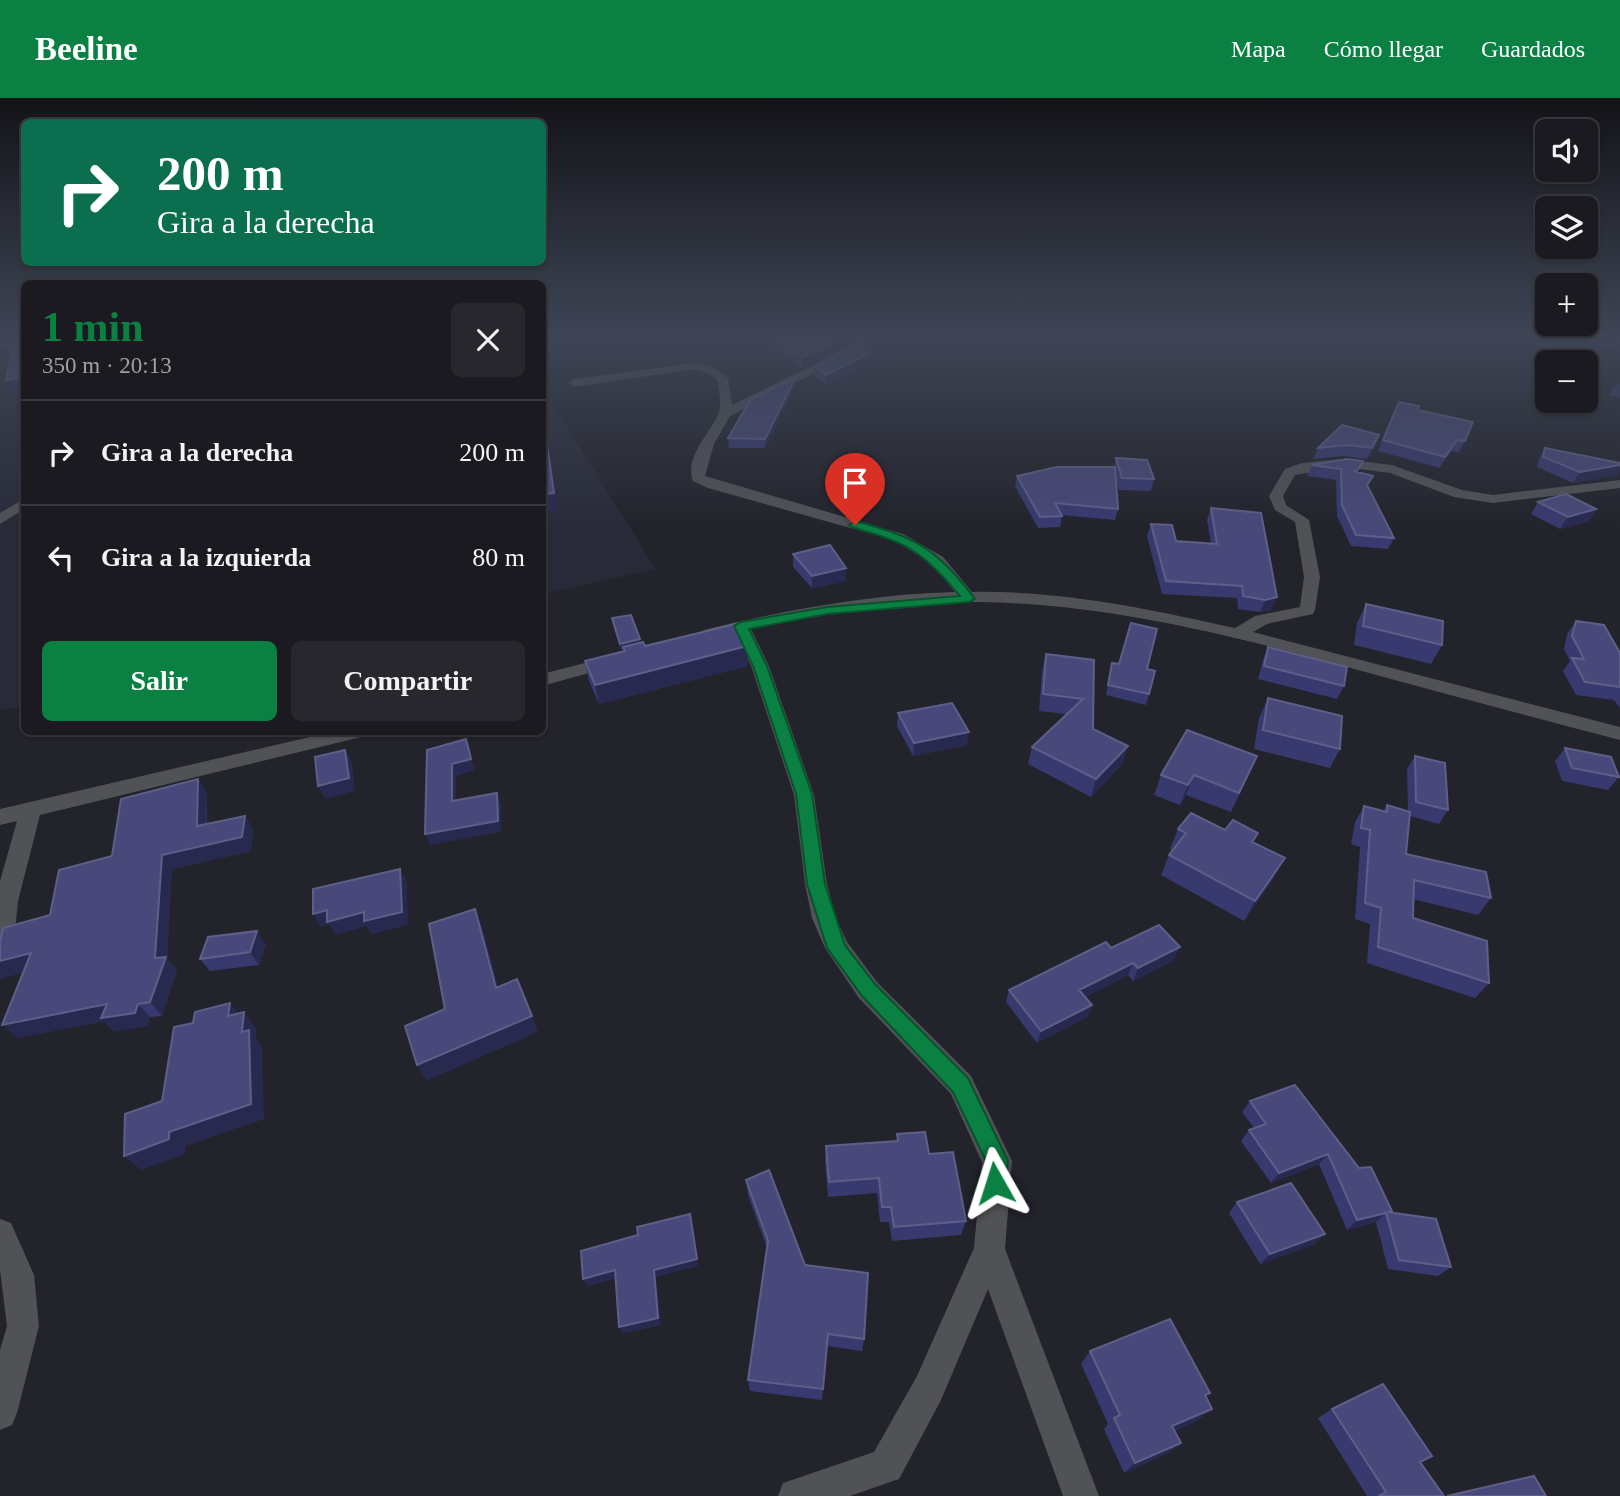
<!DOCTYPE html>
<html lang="es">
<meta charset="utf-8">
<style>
:root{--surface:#1a1a20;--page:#27272d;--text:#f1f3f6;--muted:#9fa1a5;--line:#38383e;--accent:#0b8043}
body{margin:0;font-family:Georgia,serif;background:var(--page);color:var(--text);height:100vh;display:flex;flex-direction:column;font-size:26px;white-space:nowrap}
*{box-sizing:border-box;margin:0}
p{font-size:23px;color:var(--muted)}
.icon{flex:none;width:38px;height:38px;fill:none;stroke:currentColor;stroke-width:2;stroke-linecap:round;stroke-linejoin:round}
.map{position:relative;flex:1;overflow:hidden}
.drawer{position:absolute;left:21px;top:182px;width:525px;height:455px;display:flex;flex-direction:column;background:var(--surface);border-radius:10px;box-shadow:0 2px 5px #0004,0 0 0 2px var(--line)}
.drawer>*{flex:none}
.top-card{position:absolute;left:21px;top:21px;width:525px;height:147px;border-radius:10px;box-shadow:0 2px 5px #0004,0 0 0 2px var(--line);background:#0b6e4f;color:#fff;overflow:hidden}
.fabs{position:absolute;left:1535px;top:21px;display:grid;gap:14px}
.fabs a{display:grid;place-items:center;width:63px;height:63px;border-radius:10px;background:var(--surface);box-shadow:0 2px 5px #0004,0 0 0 2px var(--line);font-size:35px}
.pin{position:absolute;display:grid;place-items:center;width:60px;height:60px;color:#fff;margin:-72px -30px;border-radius:50% 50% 50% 0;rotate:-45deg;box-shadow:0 0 7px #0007}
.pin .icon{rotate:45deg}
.me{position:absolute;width:77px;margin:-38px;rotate:354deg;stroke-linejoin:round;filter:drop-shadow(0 0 5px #0008)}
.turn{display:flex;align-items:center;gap:24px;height:147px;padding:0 21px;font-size:32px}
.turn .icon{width:91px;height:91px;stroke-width:2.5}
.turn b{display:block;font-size:49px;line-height:60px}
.round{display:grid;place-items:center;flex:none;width:74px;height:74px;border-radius:10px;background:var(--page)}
.overview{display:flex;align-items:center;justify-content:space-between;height:119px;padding:0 21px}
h1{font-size:42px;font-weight:600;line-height:52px;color:var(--accent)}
.cta{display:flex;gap:14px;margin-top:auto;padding:14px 21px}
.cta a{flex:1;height:80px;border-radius:10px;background:var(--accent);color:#fff;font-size:28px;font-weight:600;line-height:80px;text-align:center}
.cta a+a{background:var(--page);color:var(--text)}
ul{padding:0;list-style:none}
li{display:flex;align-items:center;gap:21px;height:105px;padding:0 21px;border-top:2px solid var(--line)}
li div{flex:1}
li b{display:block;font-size:26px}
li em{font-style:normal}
header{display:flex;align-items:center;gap:42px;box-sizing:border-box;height:98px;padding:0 35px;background:var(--accent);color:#fff}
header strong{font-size:33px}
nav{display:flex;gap:38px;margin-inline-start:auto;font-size:24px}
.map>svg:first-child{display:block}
.built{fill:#282a38}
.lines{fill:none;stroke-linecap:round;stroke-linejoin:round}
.minor{fill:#515256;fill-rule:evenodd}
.wall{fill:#38396f}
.shaded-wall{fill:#28294f}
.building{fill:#48497a;stroke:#5e5f89;stroke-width:2}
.route{fill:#0b8043;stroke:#07532c;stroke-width:2}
</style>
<header>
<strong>Beeline</strong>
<nav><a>Mapa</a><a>Cómo llegar</a><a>Guardados</a></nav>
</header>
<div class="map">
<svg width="1620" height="1398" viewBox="0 0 1620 1398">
<rect width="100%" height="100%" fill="#22232b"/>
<path class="built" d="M0 238H24V608L0 612Z
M542 291H543L656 471 543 496Z"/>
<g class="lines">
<path class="minor" d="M865 238H877L844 260 730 318 714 346 705 378 903 436 943 459 972 494C1060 492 1150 511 1235 530L1255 518 1300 509 1304 479 1295 424 1275 412 1269 398 1285 371 1302 365 1343 361 1392 367 1462 392 1493 397 1620 382V390L1493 405 1454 399 1390 375 1343 369 1295 377 1283 398 1286 407 1309 422 1320 479 1315 512 1313 516 1267 526 1253 534 1620 629V642C1540 621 1460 600 1380 578 1250 542 1116 506 981 504 905 503 826 515 751 531L769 568 814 697 827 786 836 820 847 844 877 884 971 978 1012 1063 1005 1151 1099 1398H1063L988 1191 941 1302 899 1381 850 1398H778L783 1385 874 1354 917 1278 974 1150 982 1064 951 996 859 900 825 850 812 820 805 786 794 697 751 568 736 535 710 541 701 536 704 532C786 512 870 496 955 494L931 465 893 442 708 390 693 383C684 360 709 336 718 317 722 308 719 293 718 283L709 275 694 271 574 289 568 285 574 281 694 265 717 271 728 280 732 307 836 256Z
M24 244V250L0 252V246Z
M24 401V411L0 426V415Z
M612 558 618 559 621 563 618 567 542 588V576Z
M331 634H364L361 639 40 717 18 803 12 862 9 869 0 872V783L17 723 0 727V711Z
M0 1121 11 1125 34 1177 39 1228 17 1315 12 1327 0 1332V1252L7 1228 0 1172Z"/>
</g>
<path class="wall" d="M758 238H838L827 244 832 255 802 270Z
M1580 238H1620V254L1579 240Z
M870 255V265L826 287 814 278V268Z
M1620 285V300L1609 297 1615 287Z
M796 287 765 350H729L728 340Z
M1399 304 1418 312 1465 343 1459 354 1451 353 1440 370 1378 353Z
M1342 327 1375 349 1367 361 1343 358 1313 361 1318 350Z
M1545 350 1618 377 1573 385 1537 369 1539 361Z
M1116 360 1154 381 1151 393 1119 392 1116 382 1118 411 1115 422 1061 417 1062 418 1060 429 1038 430 1015 388 1017 378 1114 369Z
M1312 367 1358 374 1368 389 1394 440 1388 451 1351 448 1337 418 1336 382 1307 378Z
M1538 404 1596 411 1589 423 1560 431 1531 416Z
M1211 410 1271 512 1260 514 1238 511 1237 500 1162 496 1147 438 1151 426 1176 443 1211 446 1207 422Z
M793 456 846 483 812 490 793 469Z
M1366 506 1442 547 1431 566 1354 547 1357 525Z
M612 520 640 541V544L645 548H747L748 568 599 606 589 583 585 563 624 554V552H621Z
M1576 523 1620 555V610L1614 602 1576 597 1563 573 1570 563 1564 551 1567 536Z
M1268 549 1344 588 1337 601 1258 581 1263 562Z
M1046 556 1094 562 1093 631 1123 665 1091 699 1028 666 1032 649 1066 616 1039 613 1042 573Z
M1112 565 1147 571 1149 596 1146 607 1106 597Z
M1268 600 1340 651 1330 670 1254 651 1259 620Z
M898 615 967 647 913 658 897 628Z
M1565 650 1619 679 1608 692 1562 683 1555 663Z
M1415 658 1448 712 1439 726 1410 718 1406 756 1491 800 1478 817 1413 801V820L1489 885 1475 900 1367 865 1370 826 1355 821 1360 749 1351 746 1355 724 1364 708 1383 713 1387 707 1408 713 1407 671Z
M1161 677 1248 678 1231 714 1186 697 1180 707 1154 697Z
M198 681 207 695V726L245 718 253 732 251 753 172 771 167 860 177 872 162 918 150 919 147 928 114 933 104 923 17 940 23 874 0 881 50 817 112 758Z
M1178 731 1225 732 1254 745 1274 780 1244 823 1161 777 1169 757 1173 752 1170 751Z
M266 846 259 867 210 873 200 861Z
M1111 850 1174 862 1133 883 1128 877 1085 899 1092 907 1087 919 1037 945 1006 904 1009 892Z
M1295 987 1392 1113 1391 1115 1451 1169 1438 1178 1388 1171 1376 1124 1347 1132 1319 1066 1271 1085 1241 1043 1249 1032 1254 1030 1242 1014 1250 1003Z
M897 1036 929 1056 966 1123 961 1137 892 1143 889 1124H880L877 1095 828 1099 825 1064 826 1048 897 1043Z
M746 1082 805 1167 864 1241 862 1253 827 1248 822 1302 750 1293 748 1282 767 1150 748 1097Z
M1237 1104 1315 1146 1260 1166 1229 1115Z
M1090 1253 1210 1295 1205 1299 1212 1311 1198 1322 1175 1333 1181 1345 1168 1355 1124 1375 1104 1331 1108 1326 1081 1266Z
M1332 1311 1420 1364 1444 1398H1367L1318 1320Z"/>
<path class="shaded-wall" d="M0 238H24V240L0 243Z
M820 238H838L814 251V241Z
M832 245V255L802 270V259Z
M870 255V265L826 287V277Z
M24 279V297L16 298 6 282Z
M796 279V287L765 350V341Z
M543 312 547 329 558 413 542 415Z
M1379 337 1375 349 1367 361 1372 350Z
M1457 342 1451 353 1440 370 1445 359Z
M1620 367V373L1618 377 1573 385 1580 374Z
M1596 411 1589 423 1560 431 1568 419Z
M846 470V483L812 490V478Z
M1277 499 1271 512 1260 514 1265 502Z
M640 541 641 547 621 552 620 546Z
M747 548 748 568 599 606 595 587Z
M969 634 967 647 913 658 914 645Z
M466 641 475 672 456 678V714L452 703V666Z
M1128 648 1123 665 1091 699 1096 681Z
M345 652 352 665 355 693 325 701 318 688Z
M1194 677 1186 697 1180 707 1188 687Z
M198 681 207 695 206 742 197 728Z
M497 695 501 706V734L430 747 425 736Z
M245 718 253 732 251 753 172 771 167 860 177 872 162 918 150 904 155 860 162 757Z
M1285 760 1274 780 1244 823 1255 803Z
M400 771 407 784 408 827 371 836 367 828 335 837 329 826 321 829 313 816 327 812Z
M475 811 482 828 503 906 496 890Z
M257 833 266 846 259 867 250 854Z
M1180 849 1174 862 1133 883 1138 870Z
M31 855 44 869 0 881V863Z
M1133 865 1128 877 1075 905 1079 892Z
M230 905 243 921 228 918Z
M107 906H138L150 919 147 928 114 933 104 923 17 940 2 927Z
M1092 907 1087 919 1037 945 1041 933Z
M244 914 256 930V940L262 948 264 1021 185 1048V1056L141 1072 124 1058 169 1034 242 934Z
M532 918 538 934 426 983 417 967Z
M1328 1056 1319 1066 1271 1085 1279 1075Z
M1386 1115 1376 1124 1347 1132 1357 1122Z
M690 1116 698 1168 656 1179 661 1227 622 1236 619 1229Z
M1325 1136 1315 1146 1260 1166 1270 1156Z
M615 1172 618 1180 587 1188 583 1181Z
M1212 1311 1198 1322 1160 1339 1172 1328Z
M1181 1345 1168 1355 1124 1375 1135 1365Z"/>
<path class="building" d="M15 238H24V279L6 282Z
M772 238H820L814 241 832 245 802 259Z
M1605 238H1620V242Z
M850 249 870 255 826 277 814 268Z
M796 279 765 341 728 340 751 301Z
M1399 304 1419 308 1418 312 1473 324 1465 343 1457 342 1445 359 1383 342Z
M542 312 554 395 542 396Z
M1342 327 1379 337 1372 350 1347 347 1318 350Z
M1545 350 1620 365V367L1580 374 1543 359Z
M1116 360 1147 362 1154 381 1122 380Z
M1347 361 1363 363 1357 373H1353L1373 378 1367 387 1394 440 1356 437 1342 407 1341 371 1312 367Z
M1057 369H1115L1118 411 1055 405 1062 418 1040 419 1017 378Z
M1566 396 1596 411 1568 419 1538 404Z
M1211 410 1261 415 1277 499 1265 502 1243 498 1242 488 1166 483 1151 426 1172 427 1176 443 1217 446Z
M830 447 846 470 812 478 793 456Z
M1366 506 1443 523 1442 547 1363 528Z
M631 517 640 541 620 546 612 520Z
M1576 523 1604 527 1620 555V589L1585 584 1572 560 1584 561 1572 538Z
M1131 525 1157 531 1147 571 1155 573 1149 596 1108 587 1112 565 1119 566Z
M736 526 747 548 595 587 585 563 625 553 623 549 643 544 645 548Z
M1268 549 1347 569 1344 588 1264 568Z
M1046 556 1094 562 1093 631 1128 648 1096 681 1032 649 1083 601 1043 596Z
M1268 600 1342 618 1340 651 1263 632Z
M952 605 969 634 914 645 898 615Z
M1187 632 1257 658 1239 695 1194 677 1188 687 1161 677Z
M466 641 471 661 452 666V703L497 695 498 723 425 736 427 652Z
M1565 650 1611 659 1619 679 1572 670Z
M345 652 349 680 318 688 315 659Z
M1415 658 1445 665 1448 712 1416 704Z
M198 681 197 728 245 718 242 739 162 757 155 860 166 859 150 904 138 906 135 915 101 920 107 906 2 927 31 855 0 863V844L3 830 50 817 59 772 112 758 121 701Z
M1387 707 1410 714 1406 756 1486 774 1491 800 1414 782 1413 820 1487 843 1489 885 1378 849 1381 810 1365 805 1370 732 1361 730 1364 708 1387 714Z
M1191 715 1225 732 1233 722 1258 735 1252 744 1285 760 1255 803 1169 757 1186 735 1178 731Z
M400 771 402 814 364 823V814L327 824V812L313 816V791Z
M475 811 496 890 517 881 532 918 417 967 405 928 445 911 429 826Z
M1159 827 1180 849 1138 870 1133 865 1079 892 1092 907 1041 933 1009 892 1106 844 1111 850Z
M257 833 250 854 200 861 208 839Z
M230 905 228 918 244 914 242 934 249 932 251 1006 169 1034V1041L124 1058 125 1016 162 1003 174 929 193 925 195 914Z
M1295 987 1359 1070 1371 1069 1392 1113 1388 1114 1436 1121 1451 1169 1399 1162 1386 1115 1357 1122 1328 1056 1279 1075 1249 1032 1266 1026 1250 1003Z
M925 1034 929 1056 953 1054 966 1123 894 1129 891 1109H882L879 1080 829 1084 826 1048 898 1043 897 1036Z
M769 1072 805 1167 868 1175 864 1241 828 1236 823 1291 748 1282 768 1143 746 1082Z
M1291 1085 1325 1136 1270 1156 1237 1104Z
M690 1116 697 1161 654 1172 658 1220 619 1229 615 1172 583 1181 581 1153 638 1137 637 1129Z
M1170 1221 1210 1295 1205 1297 1212 1311 1172 1328 1181 1345 1135 1365 1114 1320 1120 1317 1090 1253Z
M1383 1286 1432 1358 1420 1364 1444 1398H1379L1386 1394 1332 1311Z
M1534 1378 1546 1398H1447Z"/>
<linearGradient id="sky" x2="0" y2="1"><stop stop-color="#131318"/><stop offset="0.55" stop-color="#3e4555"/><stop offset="1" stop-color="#3e4555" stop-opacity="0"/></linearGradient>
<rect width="1620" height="433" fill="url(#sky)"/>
<path class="route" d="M855 423C915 439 937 450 975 501L969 504 827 516 749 531 767 568 812 696 825 786 845 847 875 886 968 980 1008 1063 1003 1093 995 1096 987 1093 984 1085 986 1063 953 994 862 898 827 850 807 786 796 696 753 568 734 528 741 524 827 509 960 498C922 452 907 445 851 429L849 427Z"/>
</svg>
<div class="fabs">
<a><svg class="icon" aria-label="sound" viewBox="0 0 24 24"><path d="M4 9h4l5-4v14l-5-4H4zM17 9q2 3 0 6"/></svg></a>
<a><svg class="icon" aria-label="layers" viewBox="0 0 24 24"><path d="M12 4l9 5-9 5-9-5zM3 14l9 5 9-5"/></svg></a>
<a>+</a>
<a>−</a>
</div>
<div class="pin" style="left:855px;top:427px;background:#d93025"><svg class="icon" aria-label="arrive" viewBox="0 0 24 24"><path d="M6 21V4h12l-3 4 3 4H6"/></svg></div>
<svg class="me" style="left:995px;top:1085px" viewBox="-20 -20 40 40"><path d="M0-17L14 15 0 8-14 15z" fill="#0b8043" stroke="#fff" stroke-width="4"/></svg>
<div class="top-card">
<div class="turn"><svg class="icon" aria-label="right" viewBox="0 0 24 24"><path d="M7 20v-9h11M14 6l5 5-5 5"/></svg><div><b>200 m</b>Gira a la derecha</div></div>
</div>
<section class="drawer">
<div class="overview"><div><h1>1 min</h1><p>350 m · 20:13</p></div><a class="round"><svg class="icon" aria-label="close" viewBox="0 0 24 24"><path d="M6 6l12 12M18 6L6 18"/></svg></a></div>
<ul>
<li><svg class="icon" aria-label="right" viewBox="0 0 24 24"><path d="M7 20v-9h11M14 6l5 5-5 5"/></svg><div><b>Gira a la derecha</b></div><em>200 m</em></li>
<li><svg class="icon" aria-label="left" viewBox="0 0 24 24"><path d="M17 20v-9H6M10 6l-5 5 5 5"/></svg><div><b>Gira a la izquierda</b></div><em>80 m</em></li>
</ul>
<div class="cta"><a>Salir</a><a>Compartir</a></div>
</section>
</div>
